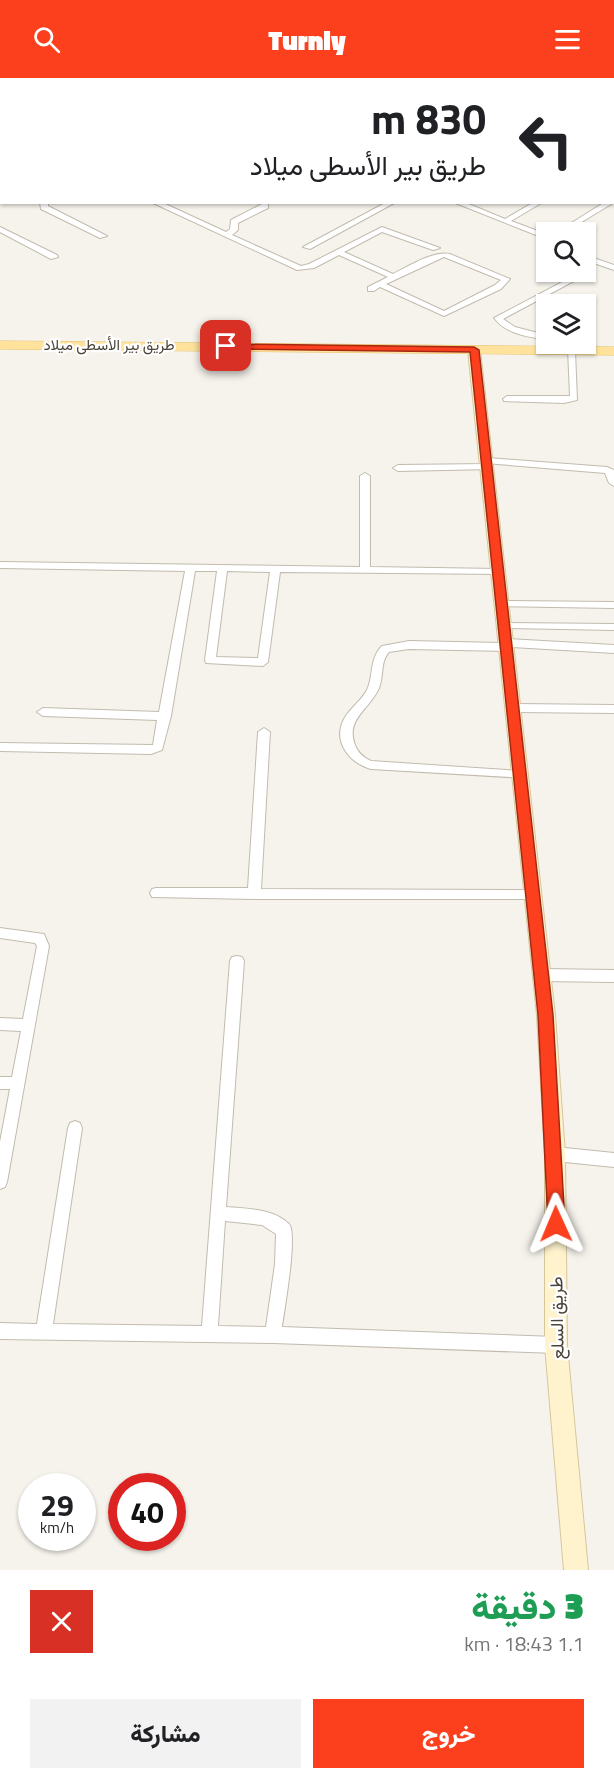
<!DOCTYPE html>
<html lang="ar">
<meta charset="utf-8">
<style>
:root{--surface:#fff;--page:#f2f2f2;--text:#202124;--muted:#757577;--accent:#fc3f1d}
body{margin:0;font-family:"Titillium Web",Vazirmatn,sans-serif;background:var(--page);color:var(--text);direction:rtl;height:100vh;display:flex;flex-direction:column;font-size:22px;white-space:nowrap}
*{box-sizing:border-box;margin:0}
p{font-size:20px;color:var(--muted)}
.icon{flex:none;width:33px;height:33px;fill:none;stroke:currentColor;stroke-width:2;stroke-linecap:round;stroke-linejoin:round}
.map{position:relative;height:1492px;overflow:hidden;direction:ltr}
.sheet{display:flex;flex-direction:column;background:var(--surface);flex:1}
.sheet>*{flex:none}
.top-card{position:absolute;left:0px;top:0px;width:615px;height:126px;box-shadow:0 2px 4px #0004;direction:rtl;background:#fff;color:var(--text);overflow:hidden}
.fabs{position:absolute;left:536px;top:144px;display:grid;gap:12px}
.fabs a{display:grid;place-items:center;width:60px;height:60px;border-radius:0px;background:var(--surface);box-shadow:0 2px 4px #0004;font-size:30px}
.speed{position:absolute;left:18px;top:1395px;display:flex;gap:12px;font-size:30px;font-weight:700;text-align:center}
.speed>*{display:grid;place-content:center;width:78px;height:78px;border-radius:50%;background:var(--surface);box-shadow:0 2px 4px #0004;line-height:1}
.speed small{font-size:15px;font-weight:400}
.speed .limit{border:9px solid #d22;background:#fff;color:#111}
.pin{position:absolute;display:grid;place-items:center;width:51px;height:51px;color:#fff;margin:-26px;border-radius:12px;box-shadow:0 3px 9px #0006}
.me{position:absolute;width:66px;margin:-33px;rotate:359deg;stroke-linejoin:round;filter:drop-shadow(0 0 4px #0008)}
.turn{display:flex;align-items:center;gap:21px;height:126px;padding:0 30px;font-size:27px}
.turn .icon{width:78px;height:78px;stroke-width:2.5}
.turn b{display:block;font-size:42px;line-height:51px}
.round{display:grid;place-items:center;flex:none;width:63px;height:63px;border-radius:0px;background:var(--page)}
.summary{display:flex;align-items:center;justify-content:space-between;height:102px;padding:0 30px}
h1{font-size:36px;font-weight:800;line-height:45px;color:#1e9e55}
.primary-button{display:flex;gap:12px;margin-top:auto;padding:12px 30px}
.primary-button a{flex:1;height:69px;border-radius:0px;background:var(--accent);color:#fff;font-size:24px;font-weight:800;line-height:69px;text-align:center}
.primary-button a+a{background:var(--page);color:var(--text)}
header{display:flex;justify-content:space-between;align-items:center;height:78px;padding:0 30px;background:var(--accent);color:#fff;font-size:27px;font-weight:800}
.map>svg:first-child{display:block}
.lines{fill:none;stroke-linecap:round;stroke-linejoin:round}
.street-casing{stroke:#c2bbae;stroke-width:2}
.secondary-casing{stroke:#d6c79b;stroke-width:2}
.primary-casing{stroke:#e6c16a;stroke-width:1}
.street{fill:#fff;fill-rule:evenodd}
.secondary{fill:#fff3cd;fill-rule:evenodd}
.primary{fill:#ffe39c;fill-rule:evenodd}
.route{fill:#fc3f1d;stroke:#a42913;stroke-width:1.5}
.labels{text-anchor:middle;stroke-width:4.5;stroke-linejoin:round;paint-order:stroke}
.far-street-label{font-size:15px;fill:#4b4439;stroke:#fff}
.street-label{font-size:18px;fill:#4b4439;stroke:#fff}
</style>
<header><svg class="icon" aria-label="menu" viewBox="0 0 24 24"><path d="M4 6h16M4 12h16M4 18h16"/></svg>Turnly<svg class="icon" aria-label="search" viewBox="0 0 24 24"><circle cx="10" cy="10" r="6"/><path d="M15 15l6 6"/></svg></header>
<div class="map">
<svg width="614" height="1492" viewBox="0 0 614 1492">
<rect width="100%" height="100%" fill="#f6f3ec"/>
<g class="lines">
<defs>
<path id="street" d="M58 0 68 2H59Z
M171 0H179L169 2Z
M281 0H289L279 2Z
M340 0 350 2H341Z
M383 0H390L381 2Z
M420 0H428L418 2Z
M0 52H2V57L0 56Z
M0 85H2V90H0Z
M614 123 613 125 565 154H557L605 124Z
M40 124H48V128L107 158 100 160 41 131Z
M151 124H161L226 154 230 151 231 142 262 126H268V130L238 145V152L232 157 301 188 309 186 382 149 440 170 433 172 382 154 344 174 393 196C409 188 432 173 450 176L510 201 501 211 444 238 380 209 374 213H368V209L388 199 339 177 314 190 297 192ZM444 179 501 202 495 207 444 233 386 206Z
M387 124H396L310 171 303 169Z
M453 124H464L505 141 534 124H543L511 143 546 156V161Z
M0 149 57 177 58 179 51 181 0 154Z
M585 177 614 187V192L585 182Z
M585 192 588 194 587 196 503 241 515 249 546 257V261C528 259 506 256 494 240Z
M585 264 594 267 593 275H587V270L581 266H585Z
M568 271 575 273 577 322 564 325 504 323 503 321 507 318H570Z
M488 380 607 389 614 392V408L609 405 605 395 485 385V381Z
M488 386 493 389 491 391 398 393 393 390 398 387Z
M365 395 370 398V489L499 491 503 492V496L280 494 268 584 263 588 206 585 205 582 217 493H195L171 638 162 672 151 676 0 673V665L153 667 157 642 43 638 37 634 43 630 159 634 185 493 0 490V484L360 489V398ZM227 493 270 494 258 580 216 579Z
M503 523 614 524V530L499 528 498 526Z
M505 545 614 546V552L501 550 500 548 501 546Z
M507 561 614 567V575L512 569 507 573 409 571 389 574C380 584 384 598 379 610 370 631 345 641 355 667 358 675 363 679 371 683L521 693 527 697 525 700 371 691C350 685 332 664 344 641 350 630 361 623 367 612 374 597 369 581 382 568L409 563 502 565Z
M514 626 614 627V635L514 634 508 630Z
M264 650 270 654 261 811 531 812 535 813 537 817 535 821H254L152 819 150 815 152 811 156 810H248L258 654Z
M0 850 44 856 49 868 7 1104 5 1109 0 1111V1064L10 1011H0V999H12L21 953 0 952V940L23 941 37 868 35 865 0 860Z
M237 878 242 879 244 883 226 1129C247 1131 273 1130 289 1146 298 1156 284 1233 282 1249L556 1259 562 1261 564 1267 562 1273 556 1275 273 1265 0 1261V1245L37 1246 68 1050 70 1045 75 1043 80 1045 82 1050 53 1246 202 1248 230 883 232 879ZM225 1143 262 1147 276 1156 275 1186 266 1249 218 1248Z
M541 891 614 892V904L541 903 536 901 534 897 536 893Z
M555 1069 614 1075V1089L555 1083 550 1081 548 1076 550 1071Z"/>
<path id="secondary" d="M474 269 480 272 555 937 565 1076 567 1267 588 1492H564L545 1267V1076L537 937 468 272Z"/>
<path id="primary" d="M0 263 614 269V277L0 271Z"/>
</defs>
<use href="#street" class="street-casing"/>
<use href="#secondary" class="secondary-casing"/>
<use href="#primary" class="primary-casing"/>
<use href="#street" class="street"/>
<use href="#secondary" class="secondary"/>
<use href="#primary" class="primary"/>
</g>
<path class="route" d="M223 266 474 269 479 272 553 937 565 1146 562 1152 556 1155 550 1152 548 1146 538 937 470 274 226 271 222 268Z"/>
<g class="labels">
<g class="far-street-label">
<text x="109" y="272">طريق بير الأسطى ميلاد</text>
</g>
<g class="street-label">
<text transform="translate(557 1240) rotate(-91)" y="6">طريق السلع</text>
</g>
</g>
</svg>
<div class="fabs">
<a><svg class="icon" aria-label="search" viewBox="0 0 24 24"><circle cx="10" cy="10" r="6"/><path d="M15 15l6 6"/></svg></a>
<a><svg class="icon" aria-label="layers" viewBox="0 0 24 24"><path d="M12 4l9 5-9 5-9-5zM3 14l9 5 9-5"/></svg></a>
</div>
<div class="speed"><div>29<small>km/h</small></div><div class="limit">40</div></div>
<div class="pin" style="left:226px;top:268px;background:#d93025"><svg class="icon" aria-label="arrive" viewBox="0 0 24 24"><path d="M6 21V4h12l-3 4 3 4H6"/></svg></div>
<svg class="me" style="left:556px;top:1146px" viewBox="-20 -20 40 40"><path d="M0-17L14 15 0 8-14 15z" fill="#fc3f1d" stroke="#fff" stroke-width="4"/></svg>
<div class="top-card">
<div class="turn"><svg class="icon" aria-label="left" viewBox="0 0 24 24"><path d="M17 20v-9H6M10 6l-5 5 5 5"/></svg><div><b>830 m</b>طريق بير الأسطى ميلاد</div></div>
</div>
</div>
<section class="sheet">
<div class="summary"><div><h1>3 دقيقة</h1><p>1.1 km · 18:43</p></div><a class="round" style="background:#d93025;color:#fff"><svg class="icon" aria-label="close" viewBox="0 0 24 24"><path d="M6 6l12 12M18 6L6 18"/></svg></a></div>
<div class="primary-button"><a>خروج</a><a>مشاركة</a></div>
</section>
